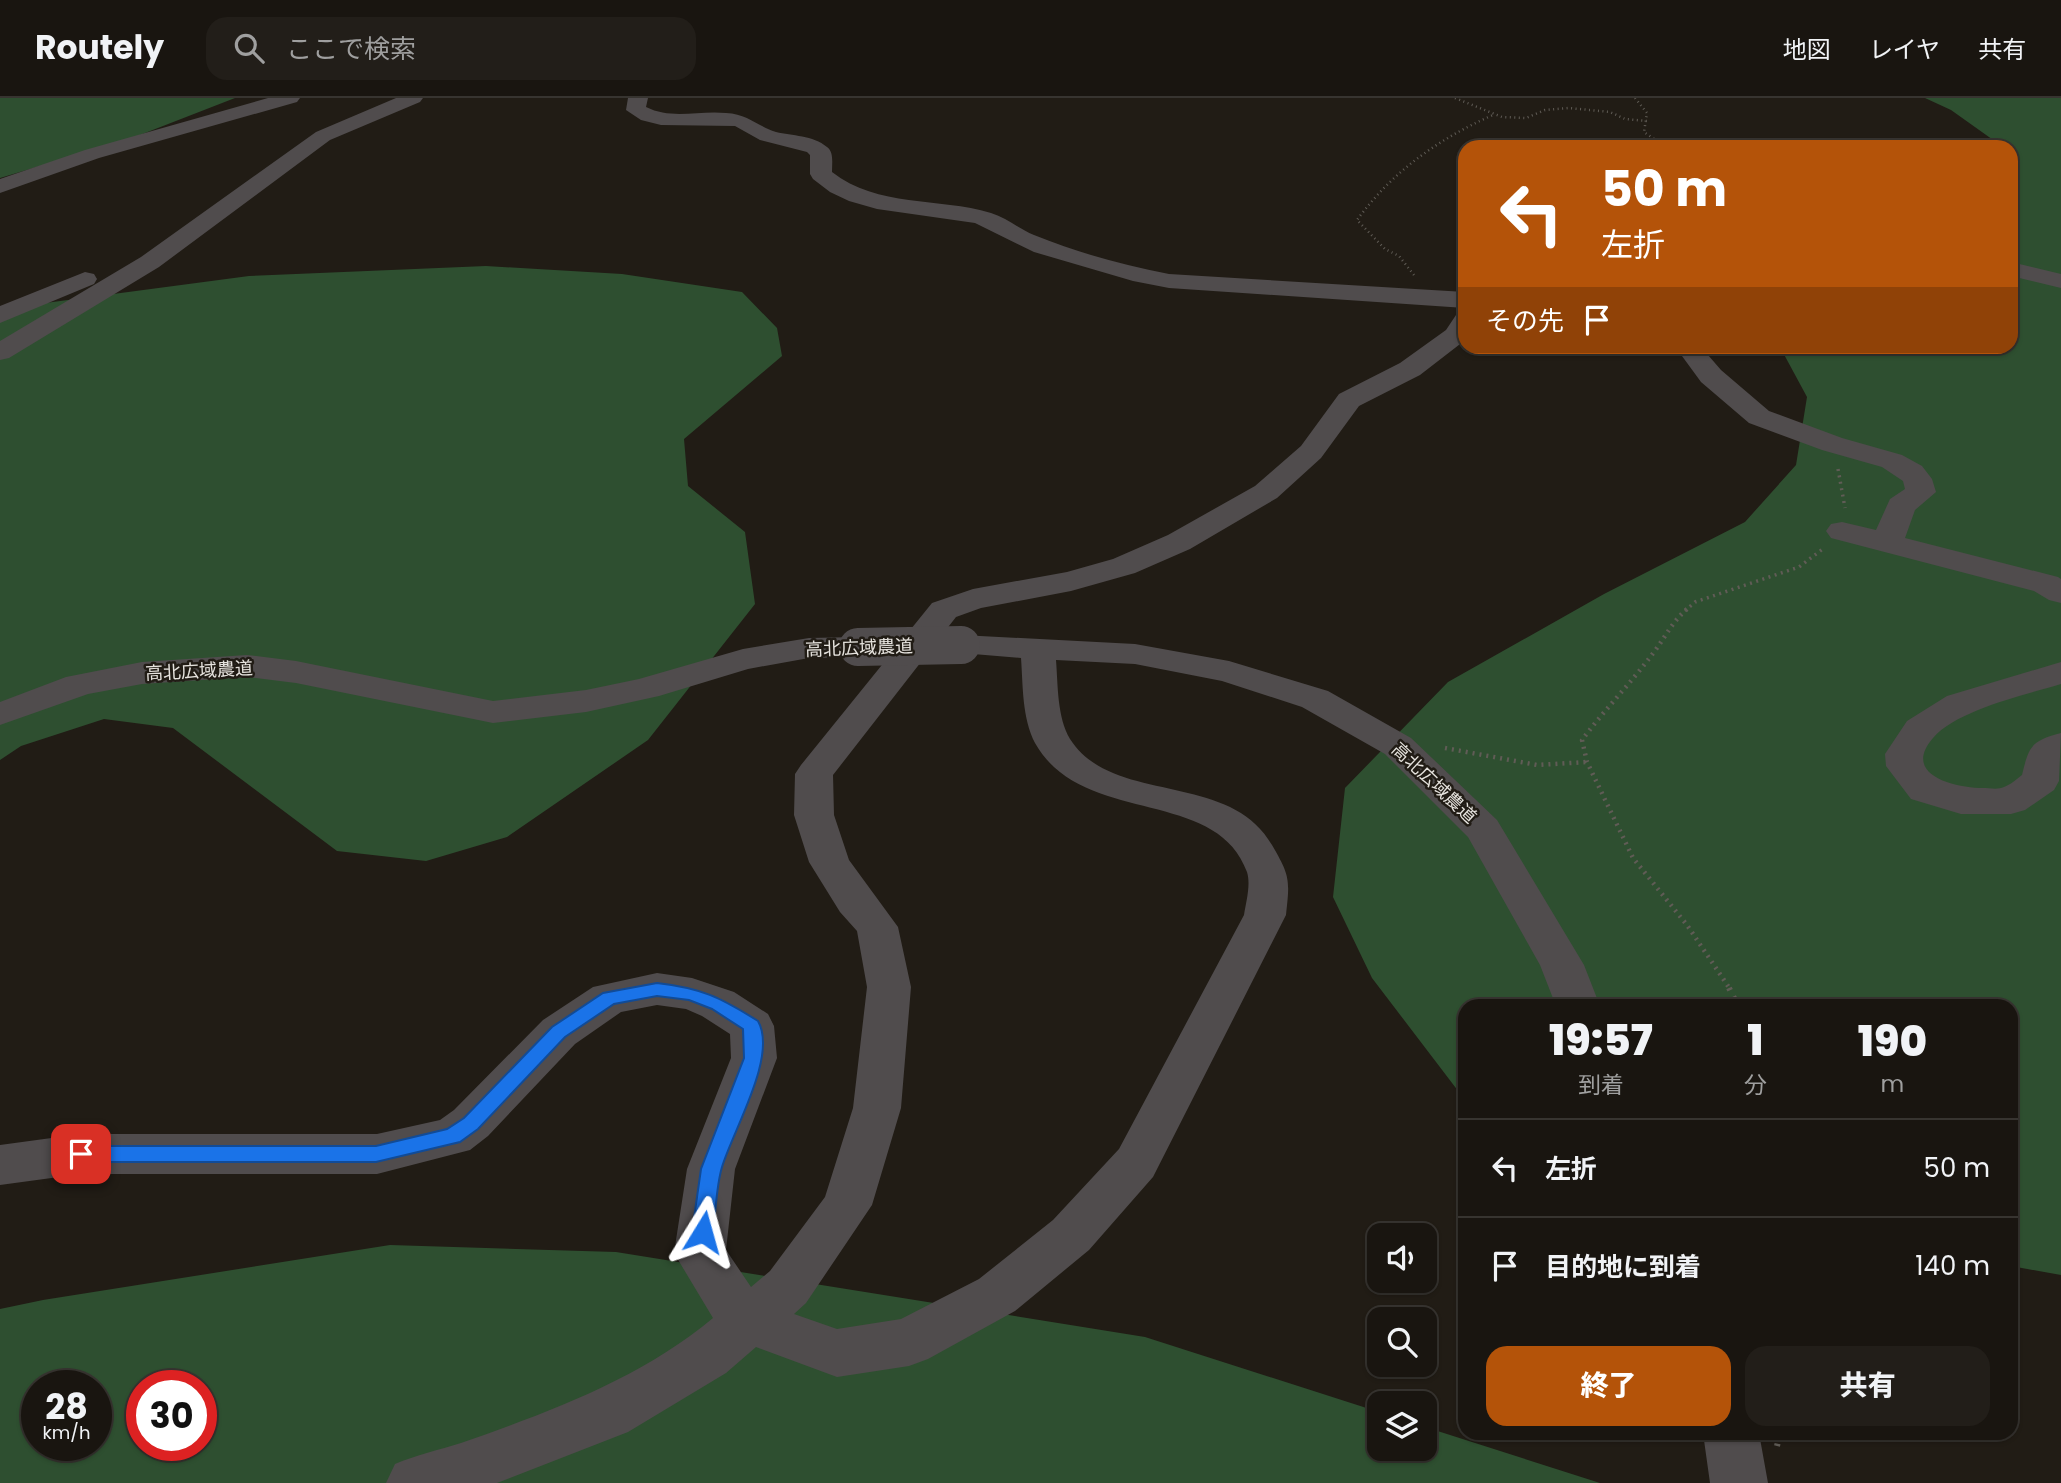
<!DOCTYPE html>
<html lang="ja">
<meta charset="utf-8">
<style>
:root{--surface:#191510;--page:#221e19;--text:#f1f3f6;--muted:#9f9f9f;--line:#373430;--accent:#b45309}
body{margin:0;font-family:Poppins,"Noto Sans JP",sans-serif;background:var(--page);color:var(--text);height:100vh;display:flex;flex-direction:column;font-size:26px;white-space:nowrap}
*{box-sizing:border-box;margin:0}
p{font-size:23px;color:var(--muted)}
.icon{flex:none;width:38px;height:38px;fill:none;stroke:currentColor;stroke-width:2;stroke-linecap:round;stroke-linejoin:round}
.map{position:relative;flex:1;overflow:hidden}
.details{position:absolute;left:1458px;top:901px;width:560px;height:441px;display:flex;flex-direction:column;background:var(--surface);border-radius:21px;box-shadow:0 2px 5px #0004,0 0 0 2px var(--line)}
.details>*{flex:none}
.guide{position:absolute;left:1458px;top:42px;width:560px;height:214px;border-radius:21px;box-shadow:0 2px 5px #0004,0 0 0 2px var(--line);background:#b45309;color:#fff;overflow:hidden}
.tools{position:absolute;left:1367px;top:1125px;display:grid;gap:14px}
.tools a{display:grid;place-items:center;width:70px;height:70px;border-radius:14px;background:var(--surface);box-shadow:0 2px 5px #0004,0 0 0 2px var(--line);font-size:35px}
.speed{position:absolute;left:21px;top:1272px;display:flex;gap:14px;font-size:35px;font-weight:700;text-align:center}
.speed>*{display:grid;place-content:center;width:91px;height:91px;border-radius:50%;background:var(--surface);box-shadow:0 2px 5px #0004,0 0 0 2px var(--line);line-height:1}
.speed small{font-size:18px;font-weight:400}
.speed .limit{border:10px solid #d22;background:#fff;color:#111}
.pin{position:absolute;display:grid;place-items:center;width:60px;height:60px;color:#fff;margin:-30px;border-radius:14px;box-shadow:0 4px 10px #0006}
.me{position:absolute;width:77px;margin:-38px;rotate:8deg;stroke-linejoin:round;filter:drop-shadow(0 0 5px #0008)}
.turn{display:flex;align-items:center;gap:24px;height:147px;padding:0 28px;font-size:32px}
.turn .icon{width:91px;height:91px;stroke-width:2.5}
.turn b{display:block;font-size:49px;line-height:60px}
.then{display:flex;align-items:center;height:66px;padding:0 28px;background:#0003;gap:14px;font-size:26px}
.eta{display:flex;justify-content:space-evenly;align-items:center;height:119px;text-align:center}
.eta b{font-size:42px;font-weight:800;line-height:49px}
.button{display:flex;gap:14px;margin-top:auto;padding:14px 28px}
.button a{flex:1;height:80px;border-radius:21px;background:var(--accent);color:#fff;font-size:28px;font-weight:800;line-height:80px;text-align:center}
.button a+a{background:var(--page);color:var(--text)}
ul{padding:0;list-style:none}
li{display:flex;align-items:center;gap:21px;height:98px;padding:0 28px;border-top:2px solid var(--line)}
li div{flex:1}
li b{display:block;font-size:26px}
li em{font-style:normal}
header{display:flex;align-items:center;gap:42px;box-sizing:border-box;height:98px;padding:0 35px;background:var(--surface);border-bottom:2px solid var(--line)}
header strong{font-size:33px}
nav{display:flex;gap:38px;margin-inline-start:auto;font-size:24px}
.search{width:490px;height:63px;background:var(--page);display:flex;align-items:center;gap:18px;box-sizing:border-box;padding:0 24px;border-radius:21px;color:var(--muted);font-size:26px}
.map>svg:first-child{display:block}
.forest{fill:#2e4f30;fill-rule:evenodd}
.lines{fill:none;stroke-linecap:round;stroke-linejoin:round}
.path-far3{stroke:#605c56;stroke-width:2.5;stroke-dasharray:1 3.5;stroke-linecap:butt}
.path-far2{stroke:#605c56;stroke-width:3.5;stroke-dasharray:2 4.5;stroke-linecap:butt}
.path-far1{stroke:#605c56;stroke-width:4.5;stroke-dasharray:2 5;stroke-linecap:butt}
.path{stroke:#605c56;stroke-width:6;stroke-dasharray:2.5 7;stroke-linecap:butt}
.minor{fill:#504c4d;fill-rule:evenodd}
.minor-bridge{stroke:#504c4d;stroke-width:38}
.route{fill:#1a73e8;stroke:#114b97;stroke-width:2}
.labels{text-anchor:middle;stroke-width:5;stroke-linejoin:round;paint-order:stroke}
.street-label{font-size:18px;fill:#e6e3de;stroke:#211c15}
</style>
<header>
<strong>Routely</strong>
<div class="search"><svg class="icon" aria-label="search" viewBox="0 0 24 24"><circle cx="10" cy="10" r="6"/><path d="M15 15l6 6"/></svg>ここで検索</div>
<nav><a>地図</a><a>レイヤ</a><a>共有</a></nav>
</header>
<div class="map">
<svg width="2061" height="1385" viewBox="0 0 2061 1385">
<rect width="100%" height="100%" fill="#211c15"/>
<path class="forest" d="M0 0H235L127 42 0 80Z
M1925 0H2061V1177L2011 1168V908H1465V1002L1372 880 1333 799 1345 690 1448 584 1604 496 1745 424 1796 367 1807 299 1780 249 2011 248V49H2003L1951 12Z
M486 168 622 176 742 194 777 230 782 258 684 341 688 388 745 434 755 506 648 642 507 739 426 763 337 753 173 630 104 621 21 648 0 662V211L249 178Z
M390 1147 616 1154 1145 1239 1379 1314V1351H1424L1425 1329 1600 1385H0V1211L43 1202ZM37 1288H96V1348H37ZM142 1288H201V1348H142Z"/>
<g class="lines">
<path class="path-far3" d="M1455 0 1502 19 1526 20 1545 12 1569 10 1610 14 1625 21 1647 23
M1635 0 1647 15 1644 34 1666 49
M1414 177 1399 158 1385 151 1357 122C1393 73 1438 41 1493 17"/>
<path class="path-far2" d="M1838 371 1845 410
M1685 513 1695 504 1799 469 1824 450"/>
<path class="path-far1" d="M1687 511C1672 524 1666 538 1654 554 1632 584 1605 611 1582 642L1587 664 1633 760 1687 827 1730 891
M1445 650 1537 667 1587 664"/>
<path class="path" d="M1729 890 1738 908
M1777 1348 1780 1335"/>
<path class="minor" d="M268 0H300L297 4 99 60 0 95V81L85 52Z
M396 0H423L420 4 330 42 159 169 9 260 0 262V243L141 159 316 34Z
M628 0H648L646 9C672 22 699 12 726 15 748 16 757 28 776 34 792 38 813 37 827 49 834 54 832 65 832 74 878 110 938 99 991 115 1007 120 1019 131 1034 137 1078 155 1123 167 1169 176L1465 194V210L1169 190 1133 183 1034 154 975 125 877 111 849 103 830 94 813 81 810 76V57L807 54 760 42 735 28 661 27 641 22 626 12Z
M2011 164 2061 176V190L2011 178Z
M85 174 94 176 97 181 94 186 0 225V208Z
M1465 214 1464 243 1420 277 1359 308 1321 360 1277 400 1190 451 1135 475 1071 493 981 510 956 519 833 677 834 717 849 762 898 829 911 889 901 1010 872 1107 806 1205 794 1216 837 1231 901 1221 979 1181 1053 1122 1119 1051 1244 817C1246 804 1251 787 1247 774 1216 688 1082 729 1035 645 1022 620 1023 588 1021 560L949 554 944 547 949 540 961 537 1135 546 1229 563 1328 593 1411 640 1497 722 1584 867 1600 908H1556L1540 867 1468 739 1385 656 1302 609 1222 583 1135 566 1056 562C1058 587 1057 619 1070 641 1113 708 1229 672 1272 747 1290 778 1290 781 1286 817L1153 1079 1089 1152 1015 1213 928 1261 909 1268 837 1279 756 1249 726 1275 628 1334 497 1385H386L395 1366C416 1357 439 1352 461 1345 549 1314 640 1281 713 1220L674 1155 687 1071 731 960 730 936 702 918 686 911 657 907 621 914 575 946 488 1038 470 1052 377 1076H81L0 1087V1047L81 1036H377L440 1022 454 1012 543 922 593 889 657 875 692 880 734 894 768 916 774 928 777 960 735 1071 726 1152 751 1189 770 1173 825 1099 853 1010 867 889 857 833 840 814 809 764 794 717 795 676 801 667 932 505 973 491 1067 474 1113 461 1168 437 1255 388 1301 348 1339 296 1400 265 1446 232 1456 217Z
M1680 248H1706L1708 257 1721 272 1769 313 1842 340 1902 357 1922 368 1932 381 1936 394 1915 412 1905 440 2058 479 2061 481V505L2049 502 2034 493 1831 440 1826 433 1831 426 1842 424 1876 432 1890 401 1905 391 1903 383 1882 369 1822 352 1749 325 1701 284 1682 258Z
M858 539 870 542 875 549 870 556 858 559 809 560 748 571 659 598 586 614 493 625 296 585 247 579 142 586 88 596 0 627V604L66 579 142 564 247 557 296 563 493 603 586 592 639 581 743 551 809 540Z
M2061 564V586C2025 597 1957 612 1933 640 1901 677 1955 690 1983 690 1989 690 1998 692 2004 689 2010 687 2017 681 2022 677 2029 648 2031 643 2061 635L2059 683 2054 692 2025 712 2011 716H1961L1911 701 1886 668 1885 656 1907 623 1947 598Z
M1703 1335H1759L1768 1385H1710Z"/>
<path class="minor-bridge" d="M858 549 961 547"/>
</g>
<path class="route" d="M657 885C701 890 720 899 758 923 778 958 733 1032 722 1069 716 1089 716 1113 713 1134L710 1141 703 1143 695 1141 692 1134 701 1071 744 960 743 931 712 911 689 902 657 898 614 906 565 939 478 1031 460 1044 376 1064H81L74 1062 71 1056 74 1051 81 1048H376L447 1031 464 1020 552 929 603 895Z"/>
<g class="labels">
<g class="street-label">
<text transform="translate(859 550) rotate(-2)" y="6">高北広域農道</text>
<text transform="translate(199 573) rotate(-3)" y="6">高北広域農道</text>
<text transform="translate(1434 685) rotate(43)" y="6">高北広域農道</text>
</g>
</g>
</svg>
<div class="tools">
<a><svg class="icon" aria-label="sound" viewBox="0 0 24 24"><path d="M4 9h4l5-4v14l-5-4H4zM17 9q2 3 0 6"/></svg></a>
<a><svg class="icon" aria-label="search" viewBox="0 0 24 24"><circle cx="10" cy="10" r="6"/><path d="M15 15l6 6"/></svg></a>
<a><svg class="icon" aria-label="layers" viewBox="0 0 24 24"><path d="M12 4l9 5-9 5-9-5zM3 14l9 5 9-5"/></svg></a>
</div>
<div class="speed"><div>28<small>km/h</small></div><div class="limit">30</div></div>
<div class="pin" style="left:81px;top:1056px;background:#d93025"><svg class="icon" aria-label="arrive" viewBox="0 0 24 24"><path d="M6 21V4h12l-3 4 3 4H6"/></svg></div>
<svg class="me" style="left:703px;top:1134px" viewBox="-20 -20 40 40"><path d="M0-17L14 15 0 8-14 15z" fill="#1a73e8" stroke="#fff" stroke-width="4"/></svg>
<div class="guide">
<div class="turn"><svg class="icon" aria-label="left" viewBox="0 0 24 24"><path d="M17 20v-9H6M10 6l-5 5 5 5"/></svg><div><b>50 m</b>左折</div></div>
<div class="then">その先<svg class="icon" aria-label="arrive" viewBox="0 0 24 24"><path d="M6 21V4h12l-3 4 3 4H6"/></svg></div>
</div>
<section class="details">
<div class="eta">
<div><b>19:57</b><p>到着</p></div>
<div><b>1</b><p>分</p></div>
<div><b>190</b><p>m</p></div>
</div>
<ul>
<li><svg class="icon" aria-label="left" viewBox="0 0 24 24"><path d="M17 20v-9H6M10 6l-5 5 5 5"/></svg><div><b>左折</b></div><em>50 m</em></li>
<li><svg class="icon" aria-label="arrive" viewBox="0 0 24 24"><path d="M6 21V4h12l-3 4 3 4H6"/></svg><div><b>目的地に到着</b></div><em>140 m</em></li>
</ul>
<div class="button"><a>終了</a><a>共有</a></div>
</section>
</div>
